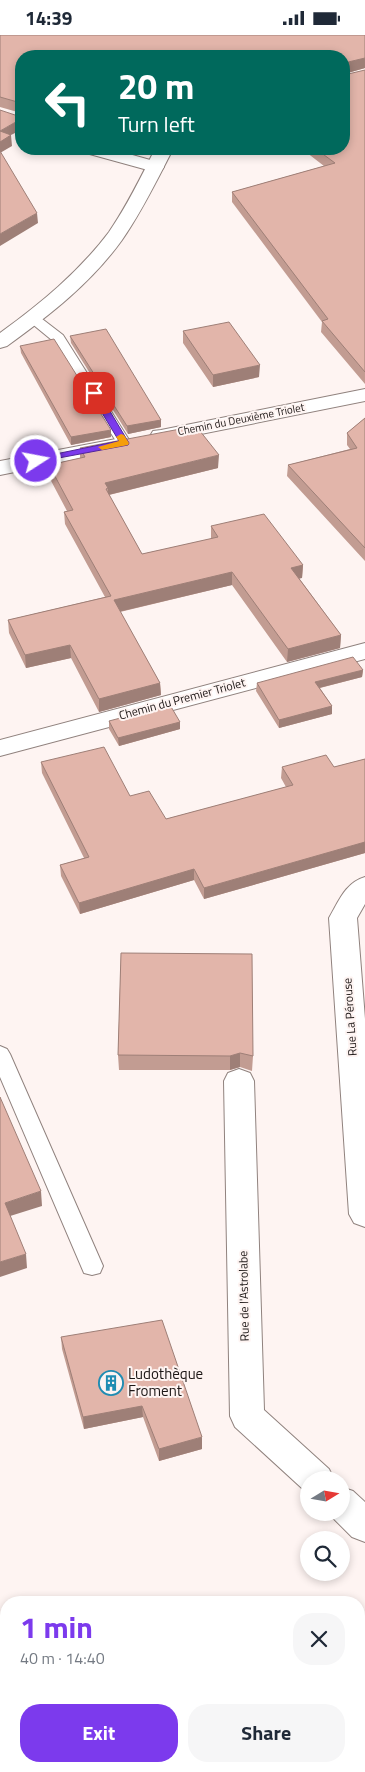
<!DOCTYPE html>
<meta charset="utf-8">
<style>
:root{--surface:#fff;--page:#f6f6f7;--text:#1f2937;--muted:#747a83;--accent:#7c3aed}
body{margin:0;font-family:"Titillium Web",sans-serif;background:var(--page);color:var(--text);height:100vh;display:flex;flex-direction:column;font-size:19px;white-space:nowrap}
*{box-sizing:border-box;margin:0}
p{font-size:16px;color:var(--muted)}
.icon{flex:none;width:28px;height:28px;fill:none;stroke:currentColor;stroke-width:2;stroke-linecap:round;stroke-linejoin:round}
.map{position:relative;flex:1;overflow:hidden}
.sheet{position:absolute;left:0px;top:1561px;width:365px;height:176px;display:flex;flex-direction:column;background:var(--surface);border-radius:20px 20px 0 0;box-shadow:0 2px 8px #0003}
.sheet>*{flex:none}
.guide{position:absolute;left:15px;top:15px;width:335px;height:105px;border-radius:20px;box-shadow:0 2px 8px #0003;background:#00695c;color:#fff;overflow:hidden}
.needle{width:32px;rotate:79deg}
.buttons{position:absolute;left:300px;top:1436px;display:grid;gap:10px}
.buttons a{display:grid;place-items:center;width:50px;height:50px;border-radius:50%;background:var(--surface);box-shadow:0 2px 8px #0003;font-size:25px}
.pin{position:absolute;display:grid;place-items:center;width:42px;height:42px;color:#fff;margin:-21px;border-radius:10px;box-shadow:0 2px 8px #0006}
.me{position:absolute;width:55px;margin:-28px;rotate:79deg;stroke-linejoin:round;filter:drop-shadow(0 0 4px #0008)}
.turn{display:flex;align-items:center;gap:18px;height:105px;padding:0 20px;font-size:22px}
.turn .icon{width:65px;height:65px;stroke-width:2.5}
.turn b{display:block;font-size:35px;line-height:42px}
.round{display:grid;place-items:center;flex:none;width:52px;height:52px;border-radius:20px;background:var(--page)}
.summary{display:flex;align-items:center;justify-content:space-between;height:85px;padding:0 20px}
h1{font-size:30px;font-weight:700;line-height:38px;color:var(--accent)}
.cta{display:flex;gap:10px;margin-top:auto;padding:10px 20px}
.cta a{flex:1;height:58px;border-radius:20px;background:var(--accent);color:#fff;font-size:20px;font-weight:700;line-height:58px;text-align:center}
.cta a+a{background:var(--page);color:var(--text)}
.status{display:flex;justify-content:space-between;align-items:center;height:35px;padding:0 25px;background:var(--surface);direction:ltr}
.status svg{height:14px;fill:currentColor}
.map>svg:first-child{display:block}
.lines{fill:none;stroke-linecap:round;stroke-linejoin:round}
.service-casing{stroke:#90827e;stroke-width:2}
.minor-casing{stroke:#90827e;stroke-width:2}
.tertiary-casing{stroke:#90827e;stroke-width:2}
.service{fill:#fff;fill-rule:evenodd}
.minor{fill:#fff;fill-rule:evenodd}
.tertiary{fill:#fff;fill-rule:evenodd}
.wall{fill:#c29c92}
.shaded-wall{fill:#9e7f77}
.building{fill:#e2b5aa;stroke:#9e7f77}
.route{fill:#7c3aed;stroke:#51269a}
.slow{fill:#f59e0b}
.labels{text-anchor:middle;stroke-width:4;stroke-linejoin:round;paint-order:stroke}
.far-street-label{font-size:11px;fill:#1d1716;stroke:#fef4f2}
.street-label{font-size:12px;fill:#1d1716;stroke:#fef4f2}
.near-poi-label{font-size:15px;fill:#1d1716;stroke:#fef4f2;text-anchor:start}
</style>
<div class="status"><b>14:39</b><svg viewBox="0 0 49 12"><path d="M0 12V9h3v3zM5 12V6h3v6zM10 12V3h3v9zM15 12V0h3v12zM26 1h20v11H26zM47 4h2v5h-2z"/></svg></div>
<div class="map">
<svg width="365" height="1737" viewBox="0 0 365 1737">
<rect width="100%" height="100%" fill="#fef4f2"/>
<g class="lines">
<defs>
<path id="service" d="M32 279 37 280 63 300 131 408 129 411H119L53 306 25 283Z
M0 1011 7 1014 10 1019 103 1231 100 1238 92 1240 84 1238 0 1042Z"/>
<path id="minor" d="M83 114H111L161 128 164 132 161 136 155 137 86 118Z
M365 354V366L161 407 153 406 150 401 153 396 161 395Z
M116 404 124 405 127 410 124 415 0 440V426Z
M365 608V624L0 721V705Z
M365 842V869L357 883 365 984V1192L354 1188 349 1179 329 883C339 866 345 848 365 842Z
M239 1034 250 1038 254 1046 264 1375 329 1434 334 1445H309V1458L305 1456 235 1392 230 1381 224 1046 228 1038Z
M341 1452 353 1456 365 1467V1507L352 1502 328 1478H341Z"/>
<path id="tertiary" d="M155 114H173C157 145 142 176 122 205 91 248 50 280 7 311L0 313V298C40 269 79 237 109 197 127 171 141 142 155 114Z
M365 1687V1725L359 1726V1688Z
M229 1731H287L285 1737H227Z"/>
</defs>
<use href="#service" class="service-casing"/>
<use href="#minor" class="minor-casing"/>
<use href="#tertiary" class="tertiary-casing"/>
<use href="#service" class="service"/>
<use href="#minor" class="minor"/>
<use href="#tertiary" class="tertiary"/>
</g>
<path class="wall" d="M0 0H365V33L344 39V21H21V78L0 72Z
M365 35V349L321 297 322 287 232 167V157L324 131 302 114H344Z
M183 296 259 342 213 352 183 308Z
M70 301 161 385V392L128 399 71 308Z
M20 311 111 402 71 410 21 318Z
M365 383V526L287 441 288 430 350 414 347 410V398Z
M80 413 218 433 109 460 142 519 211 504V491L303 530 302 543H299L341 600 340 613 287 627 232 550 120 577 160 648 161 660 99 677 71 623 26 633 9 598 8 585 105 562 65 489 64 477 67 476 49 442V430L80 423Z
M363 635 362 642 320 653 332 671V679L279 693 256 656 257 648Z
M109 686 180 687V694L119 711 109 694Z
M365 724V818L204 864 194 845 80 879 61 841 60 830 84 823 42 738 41 727 130 761 166 784 286 752 281 743 282 732H334Z
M121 918 253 1021 252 1036 240 1032 230 1035H119L118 1020Z
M61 1302 202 1414 159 1426 143 1382 84 1394 62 1314Z"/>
<path class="shaded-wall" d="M365 23V33L344 39V28Z
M21 84V95L11 100 12 111 0 118V96Z
M37 178 38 188 0 211V199Z
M260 330 259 342 213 352V340Z
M161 385V392L128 399 127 391Z
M111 395V402L71 410V402Z
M219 420 218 433 108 460V453L105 448Z
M303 530 302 543 290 546 291 533Z
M232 537V550L114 578V565Z
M341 600 340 613 287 627 288 614Z
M70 610 71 623 26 633 25 620Z
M363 635 362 642 315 654V647Z
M160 648 161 660 99 677V664Z
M332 671V679L279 693V685Z
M180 687V694L119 711 118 703Z
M365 807V818L204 864V853Z
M194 834V845L80 879 79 868Z
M240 1018V1032L230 1035V1021Z
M41 1156 42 1171 7 1182 5 1168Z
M26 1219 27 1233 0 1242V1227Z
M142 1371 143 1382 84 1394 83 1382Z
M202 1402V1414L159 1426V1414Z
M6 1680V1692L0 1694V1681Z"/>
<path class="building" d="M0 0H365V23L344 28V21H21V68L0 62Z
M365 35V337L322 286 328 284 232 157 335 128 316 114H344V40Z
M0 75 21 82V84L0 96 11 100 0 107Z
M0 116 37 178 0 199Z
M229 287 260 330 213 340 183 296Z
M106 294 161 385 127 391 70 301Z
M54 304 111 395 71 402 20 311Z
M365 383V513L288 430 357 413 347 398Z
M196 391 219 420 105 448 108 453 106 454 142 519 218 502 211 491 264 479 303 530 291 533 341 600 288 614 232 537 114 565 160 648 99 664 70 610 25 620 8 585 111 561 64 477 73 475 49 430 85 422 80 413Z
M353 622 363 635 315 647 332 671 279 685 257 648Z
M170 670 180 687 118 703 109 686Z
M104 712 130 761 149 756 166 784 293 750 282 732 326 720 334 732 365 724V807L204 853 194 834 79 868 60 830 89 822 41 727Z
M121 918 252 919 253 1021 240 1018 230 1021 118 1020Z
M0 1062 41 1156 5 1168 26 1219 0 1227Z
M162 1285 202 1402 159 1414 142 1371 83 1382 61 1302Z
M6 1596V1680L0 1681V1597Z"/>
<path class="route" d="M91 356 99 358 129 408 128 410 32 428 31 426 36 423 119 406 90 358Z"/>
<path class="slow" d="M121 399 124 400 129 408 128 410 102 415 98 412 119 406 116 402Z"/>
<defs>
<symbol id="building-ring" viewBox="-11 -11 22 22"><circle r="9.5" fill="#fef4f2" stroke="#208cb2" stroke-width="1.5"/><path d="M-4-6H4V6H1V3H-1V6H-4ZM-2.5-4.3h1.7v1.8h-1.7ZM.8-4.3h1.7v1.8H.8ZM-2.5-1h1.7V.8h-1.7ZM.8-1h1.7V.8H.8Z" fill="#208cb2"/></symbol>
</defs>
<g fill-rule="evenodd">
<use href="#building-ring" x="97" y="1334" width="28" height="28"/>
</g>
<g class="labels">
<g class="far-street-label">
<text transform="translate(241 384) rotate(-11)" y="4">Chemin du Deuxième Triolet</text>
</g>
<g class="street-label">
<text transform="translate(182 664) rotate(-15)" y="4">Chemin du Premier Triolet</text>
<text transform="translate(350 982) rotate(-94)" y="4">Rue La Pérouse</text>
<text transform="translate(244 1261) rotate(-91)" y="4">Rue de l'Astrolabe</text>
</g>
<g class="near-poi-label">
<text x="128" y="1344">Ludothèque<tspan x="128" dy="17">Froment</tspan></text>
</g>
</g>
</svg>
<div class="buttons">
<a><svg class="needle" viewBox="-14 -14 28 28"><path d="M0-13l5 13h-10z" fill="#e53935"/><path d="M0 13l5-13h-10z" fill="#747a83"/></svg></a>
<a><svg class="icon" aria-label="search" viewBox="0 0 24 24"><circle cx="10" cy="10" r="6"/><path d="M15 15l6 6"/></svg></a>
</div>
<div class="pin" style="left:94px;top:358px;background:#d93025"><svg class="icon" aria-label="arrive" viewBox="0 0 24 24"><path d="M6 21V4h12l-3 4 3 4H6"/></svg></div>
<svg class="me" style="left:36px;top:426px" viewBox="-20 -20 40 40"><circle r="17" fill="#7c3aed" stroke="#fff" stroke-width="3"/><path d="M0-11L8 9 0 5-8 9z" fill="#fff"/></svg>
<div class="guide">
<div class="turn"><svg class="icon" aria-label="left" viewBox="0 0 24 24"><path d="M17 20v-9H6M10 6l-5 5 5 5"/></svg><div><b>20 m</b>Turn left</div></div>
</div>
<section class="sheet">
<div class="summary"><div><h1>1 min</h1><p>40 m · 14:40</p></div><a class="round"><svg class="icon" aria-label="close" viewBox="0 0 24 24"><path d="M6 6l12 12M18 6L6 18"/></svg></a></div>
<div class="cta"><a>Exit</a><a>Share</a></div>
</section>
</div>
